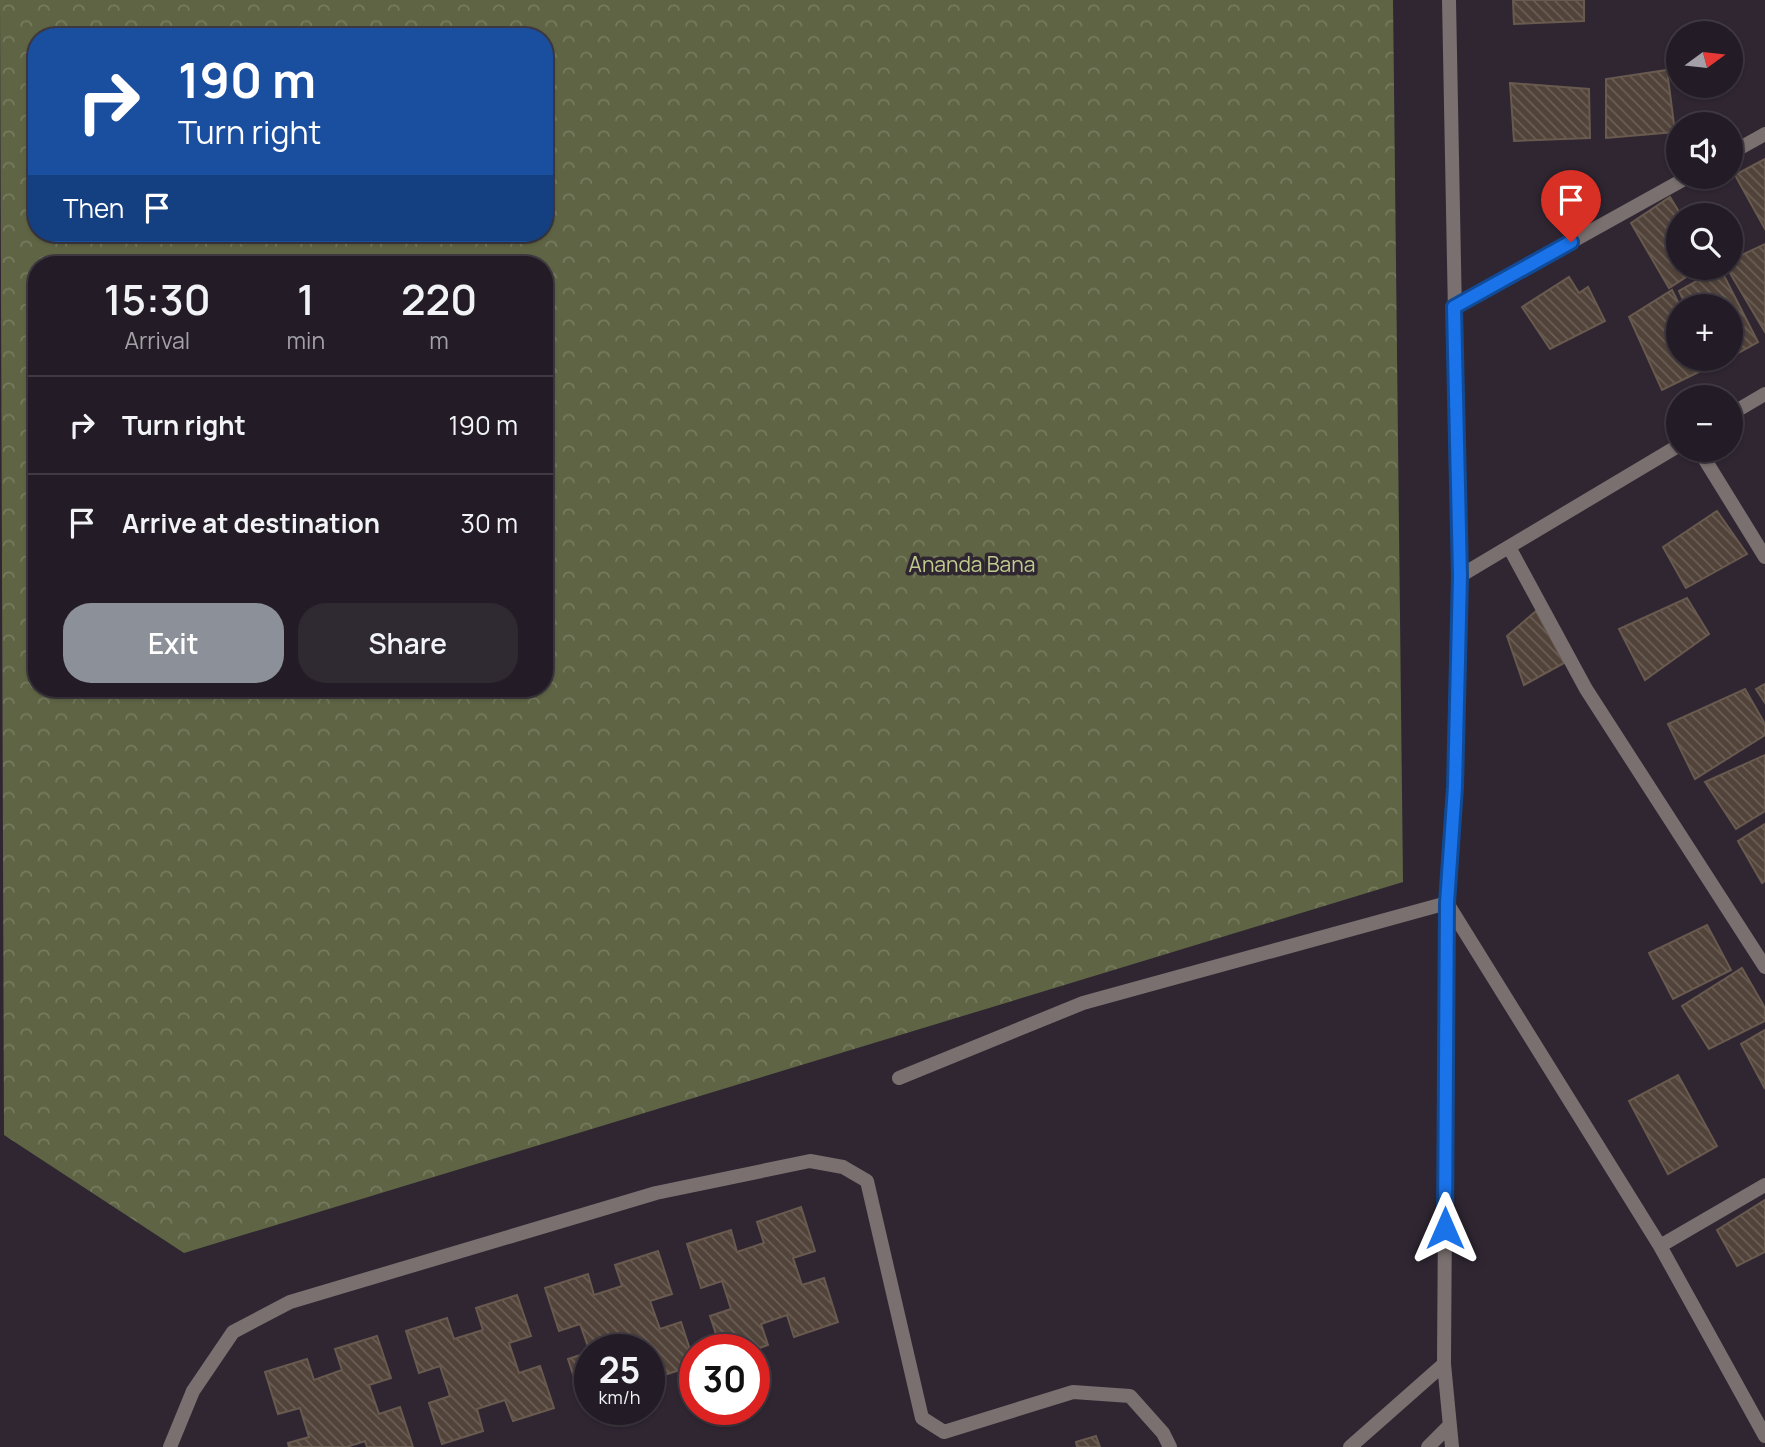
<!DOCTYPE html>
<meta charset="utf-8">
<style>
:root{--surface:#231c26;--page:#2f2932;--text:#f1f3f6;--muted:#a3a1a7;--line:#403a43;--accent:#8c9099}
body{margin:0;font-family:Manrope,sans-serif;background:var(--page);color:var(--text);height:100vh;display:flex;flex-direction:column;font-size:26px;white-space:nowrap}
*{box-sizing:border-box;margin:0}
p{font-size:23px;color:var(--muted)}
.icon{flex:none;width:38px;height:38px;fill:none;stroke:currentColor;stroke-width:2;stroke-linecap:round;stroke-linejoin:round}
.map{position:relative;flex:1;overflow:hidden}
.sheet{position:absolute;left:28px;top:256px;width:525px;height:441px;display:flex;flex-direction:column;background:var(--surface);border-radius:28px;box-shadow:0 2px 5px #0004,0 0 0 2px var(--line)}
.sheet>*{flex:none}
.hud{position:absolute;left:28px;top:28px;width:525px;height:214px;border-radius:28px;box-shadow:0 2px 5px #0004,0 0 0 2px var(--line);background:#1a4fa0;color:#fff;overflow:hidden}
.needle{width:46px;rotate:75deg}
.controls{position:absolute;left:1666px;top:21px;display:grid;gap:14px}
.controls a{display:grid;place-items:center;width:77px;height:77px;border-radius:50%;background:var(--surface);box-shadow:0 2px 5px #0004,0 0 0 2px var(--line);font-size:35px}
.speed{position:absolute;left:574px;top:1334px;display:flex;gap:14px;font-size:35px;font-weight:700;text-align:center}
.speed>*{display:grid;place-content:center;width:91px;height:91px;border-radius:50%;background:var(--surface);box-shadow:0 2px 5px #0004,0 0 0 2px var(--line);line-height:1}
.speed small{font-size:18px;font-weight:400}
.speed .limit{border:10px solid #d22;background:#fff;color:#111}
.pin{position:absolute;display:grid;place-items:center;width:60px;height:60px;color:#fff;margin:-72px -30px;border-radius:50% 50% 50% 0;rotate:-45deg;box-shadow:0 0 7px #0007}
.pin .icon{rotate:45deg}
.me{position:absolute;width:77px;margin:-38px;rotate:0deg;stroke-linejoin:round;filter:drop-shadow(0 0 5px #0008)}
.turn{display:flex;align-items:center;gap:24px;height:147px;padding:0 35px;font-size:32px}
.turn .icon{width:91px;height:91px;stroke-width:2.5}
.turn b{display:block;font-size:49px;line-height:60px}
.then{display:flex;align-items:center;height:66px;padding:0 35px;background:#0003;gap:14px;font-size:26px}
.eta{display:flex;justify-content:space-evenly;align-items:center;height:119px;text-align:center}
.eta b{font-size:42px;font-weight:600;line-height:49px}
.action{display:flex;gap:14px;margin-top:auto;padding:14px 35px}
.action a{flex:1;height:80px;border-radius:28px;background:var(--accent);color:#fff;font-size:28px;font-weight:600;line-height:80px;text-align:center}
.action a+a{background:var(--page);color:var(--text)}
ul{padding:0;list-style:none}
li{display:flex;align-items:center;gap:21px;height:98px;padding:0 35px;border-top:2px solid var(--line)}
li div{flex:1}
li b{display:block;font-size:26px}
li em{font-style:normal}
.map>svg:first-child{display:block}
.forest{fill:url(#forest-crowns);fill-rule:evenodd}
.building{fill:url(#building-back-hatch);stroke:#695a4f;stroke-width:2}
.lines{fill:none;stroke-linecap:round;stroke-linejoin:round}
.minor{stroke:#79706f;stroke-width:14}
.route-casing{stroke:#114b97;stroke-width:18}
.route{stroke:#1a73e8;stroke-width:12}
.labels{text-anchor:middle;stroke-width:7;stroke-linejoin:round;paint-order:stroke}
.park-label{font-size:21px;fill:#c0cb8f;stroke:#2f2632}
</style>
<div class="map">
<svg width="1765" height="1447" viewBox="0 0 1765 1447">
<defs>
<pattern id="forest-crowns" width="20" height="18" patternUnits="userSpaceOnUse" patternTransform="scale(1.75)"><rect width="20" height="18" fill="#5f6544"/><path d="M2 6a3 3 0 1 1 6 0M12 15a3 3 0 1 1 6 0" fill="none" stroke="#767b5f"/></pattern>
<pattern id="building-back-hatch" width="6" height="6" patternUnits="userSpaceOnUse" patternTransform="scale(1.75)"><rect width="6" height="6" fill="#514339"/><path d="M-1 5l2 2M0 0l6 6M5-1l2 2" fill="none" stroke="#6a5e56"/></pattern>
</defs>
<rect width="100%" height="100%" fill="#2f2632"/>
<path class="forest" d="M0 0H1393L1403 882 184 1253 4 1135ZM37 37H544V233H37ZM37 264H544V688H37Z"/>
<path class="building" d="M1513 0H1584V21L1514 24Z
M1667 70 1675 132 1606 138V79Z
M1510 83 1589 89 1590 138 1514 141Z
M1765 159V229L1735 175Z
M1670 197 1681 215 1678 268H1700L1669 288 1631 223Z
M1765 244V332L1727 268H1731V260Z
M1720 268 1758 342 1731 357V306H1686L1679 291Z
M1569 277 1579 293 1588 287 1605 321 1550 349 1522 307Z
M1672 290 1680 306 1678 359H1705L1709 367 1662 390 1629 317Z
M1712 359H1728L1715 365Z
M1717 511 1747 554 1686 588 1663 547Z
M1687 598 1709 634 1645 680 1619 629Z
M1536 611 1564 663 1524 685 1507 636Z
M1765 684V703L1756 689Z
M1745 689 1765 724V735L1695 779 1668 724Z
M1765 755V811L1736 829 1705 782Z
M1765 824V881L1762 883 1738 841Z
M1707 925 1731 970 1673 999 1649 953Z
M1742 968 1765 1008V1021L1709 1049 1682 1006Z
M1765 1030V1089L1741 1044Z
M1678 1075 1717 1146 1668 1174 1629 1101Z
M1765 1200V1252L1737 1266 1717 1230Z
M801 1207 815 1251 793 1258 802 1285 824 1278 838 1322 794 1337 787 1315 761 1324 768 1345 754 1350 721 1349 710 1316 731 1309 722 1281 701 1288 687 1244 731 1230 737 1252 764 1243 757 1222Z
M658 1251 672 1294 650 1301 660 1329 681 1322 695 1365 652 1379 649 1349H590V1399L582 1402 568 1359 590 1352 580 1324 559 1331 545 1288 588 1274 594 1295 622 1286 615 1265Z
M517 1295 531 1336 509 1343 519 1373 540 1366 554 1408 513 1421 505 1400 477 1409 483 1431 442 1444 429 1403 450 1396 440 1366 419 1373 406 1331 447 1318 454 1339 483 1330 476 1308Z
M377 1336 391 1378 369 1385 379 1414 400 1407 413 1447H367L365 1441 347 1447H289L288 1443 309 1437 300 1408 278 1414 265 1372 307 1359 314 1380 342 1370 335 1349Z
M1096 1436 1100 1447H1077L1076 1442Z"/>
<g class="lines">
<path class="minor" d="M1449 0 1460 576 1455 787 1447 903 1444 1364 1452 1447
M1731 153 1765 134
M1454 307 1688 177
M1731 414 1765 394
M1699 450 1765 557
M1509 547 1586 689 1765 967
M1460 576 1678 446
M899 1078 1083 1003 1447 903 1660 1246 1765 1436
M1660 1246 1765 1185
M170 1447 193 1391 233 1332 290 1302 656 1193 810 1161 843 1167 867 1181 922 1418 944 1432 1073 1392 1130 1396 1163 1433 1170 1447
M1350 1447 1444 1364
M1428 1447 1450 1425"/>
</g>
<g class="lines">
<defs>
<path id="route" d="M1445 1228 1447 903 1455 787 1460 576 1454 307 1571 242"/>
</defs>
<use href="#route" class="route-casing"/>
<use href="#route" class="route"/>
</g>
<g class="labels">
<g class="park-label">
<text x="972" y="572">Ananda Bana</text>
</g>
</g>
</svg>
<div class="controls">
<a><svg class="needle" viewBox="-14 -14 28 28"><path d="M0-13l5 13h-10z" fill="#e53935"/><path d="M0 13l5-13h-10z" fill="#a3a1a7"/></svg></a>
<a><svg class="icon" aria-label="sound" viewBox="0 0 24 24"><path d="M4 9h4l5-4v14l-5-4H4zM17 9q2 3 0 6"/></svg></a>
<a><svg class="icon" aria-label="search" viewBox="0 0 24 24"><circle cx="10" cy="10" r="6"/><path d="M15 15l6 6"/></svg></a>
<a>+</a>
<a>−</a>
</div>
<div class="speed"><div>25<small>km/h</small></div><div class="limit">30</div></div>
<div class="pin" style="left:1571px;top:242px;background:#d93025"><svg class="icon" aria-label="arrive" viewBox="0 0 24 24"><path d="M6 21V4h12l-3 4 3 4H6"/></svg></div>
<svg class="me" style="left:1445px;top:1228px" viewBox="-20 -20 40 40"><path d="M0-17L14 15 0 8-14 15z" fill="#1a73e8" stroke="#fff" stroke-width="4"/></svg>
<div class="hud">
<div class="turn"><svg class="icon" aria-label="right" viewBox="0 0 24 24"><path d="M7 20v-9h11M14 6l5 5-5 5"/></svg><div><b>190 m</b>Turn right</div></div>
<div class="then">Then<svg class="icon" aria-label="arrive" viewBox="0 0 24 24"><path d="M6 21V4h12l-3 4 3 4H6"/></svg></div>
</div>
<section class="sheet">
<div class="eta">
<div><b>15:30</b><p>Arrival</p></div>
<div><b>1</b><p>min</p></div>
<div><b>220</b><p>m</p></div>
</div>
<ul>
<li><svg class="icon" aria-label="right" viewBox="0 0 24 24"><path d="M7 20v-9h11M14 6l5 5-5 5"/></svg><div><b>Turn right</b></div><em>190 m</em></li>
<li><svg class="icon" aria-label="arrive" viewBox="0 0 24 24"><path d="M6 21V4h12l-3 4 3 4H6"/></svg><div><b>Arrive at destination</b></div><em>30 m</em></li>
</ul>
<div class="action"><a>Exit</a><a>Share</a></div>
</section>
</div>
